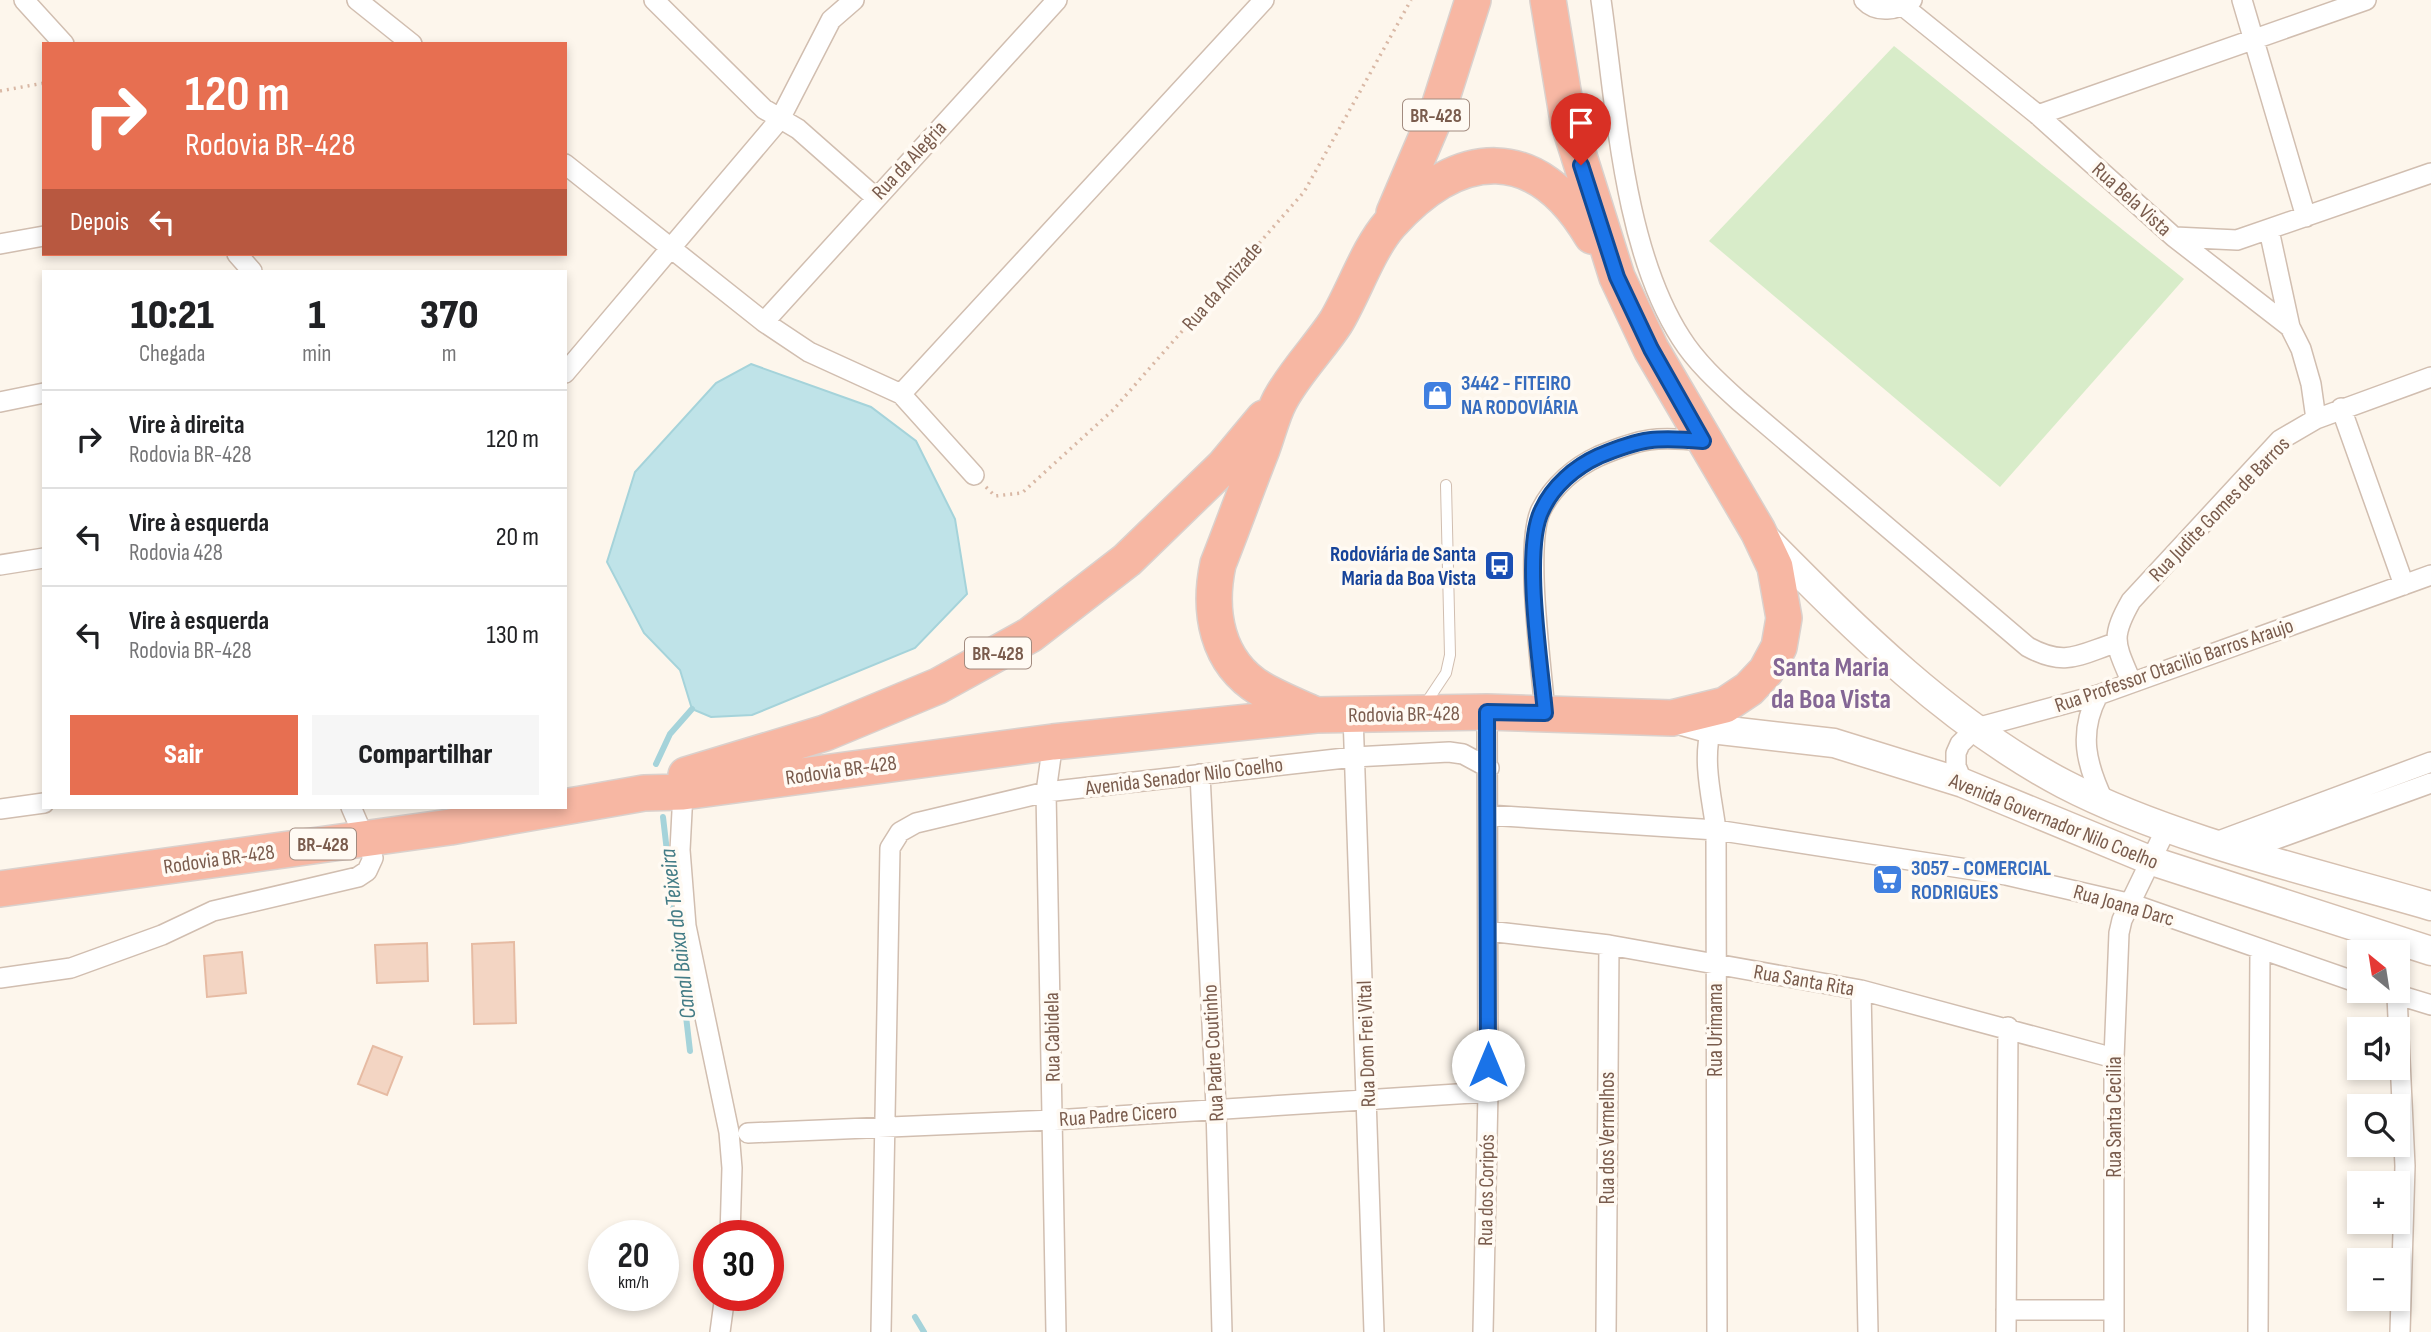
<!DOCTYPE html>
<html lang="pt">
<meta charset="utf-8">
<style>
:root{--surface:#fff;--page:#f6f6f6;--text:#202124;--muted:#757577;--line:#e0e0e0;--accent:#e76f51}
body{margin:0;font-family:"Sofia Sans Condensed",sans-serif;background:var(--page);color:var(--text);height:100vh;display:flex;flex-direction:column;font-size:26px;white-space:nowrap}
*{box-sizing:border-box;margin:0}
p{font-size:23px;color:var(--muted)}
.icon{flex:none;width:38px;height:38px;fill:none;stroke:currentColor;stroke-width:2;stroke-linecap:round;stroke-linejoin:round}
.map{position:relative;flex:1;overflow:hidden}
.side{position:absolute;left:42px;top:270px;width:525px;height:539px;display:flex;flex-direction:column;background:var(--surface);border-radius:0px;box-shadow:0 4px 10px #0003}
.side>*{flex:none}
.hud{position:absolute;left:42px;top:42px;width:525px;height:214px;border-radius:0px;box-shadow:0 4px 10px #0003;background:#e76f51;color:#fff;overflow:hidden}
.needle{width:46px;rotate:330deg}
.buttons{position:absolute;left:2347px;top:940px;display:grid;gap:14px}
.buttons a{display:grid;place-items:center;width:63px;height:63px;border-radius:0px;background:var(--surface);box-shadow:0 4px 10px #0003;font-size:35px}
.speed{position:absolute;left:588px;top:1220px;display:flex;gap:14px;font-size:35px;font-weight:700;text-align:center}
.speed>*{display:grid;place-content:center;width:91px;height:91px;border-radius:50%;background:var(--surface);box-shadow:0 4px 10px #0003;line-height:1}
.speed small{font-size:18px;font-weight:400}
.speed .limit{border:10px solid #d22;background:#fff;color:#111}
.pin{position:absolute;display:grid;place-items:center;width:60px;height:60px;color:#fff;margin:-72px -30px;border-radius:50% 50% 50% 0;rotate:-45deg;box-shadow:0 0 7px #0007}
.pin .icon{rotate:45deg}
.me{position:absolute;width:77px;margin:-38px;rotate:0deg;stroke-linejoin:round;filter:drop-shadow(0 0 5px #0008)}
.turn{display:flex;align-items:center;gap:24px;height:147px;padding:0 28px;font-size:32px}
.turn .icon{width:91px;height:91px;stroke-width:2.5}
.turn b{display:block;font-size:49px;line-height:60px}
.then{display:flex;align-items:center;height:66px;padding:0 28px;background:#0003;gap:14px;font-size:26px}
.eta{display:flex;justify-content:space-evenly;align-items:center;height:119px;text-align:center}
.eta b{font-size:42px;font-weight:800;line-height:49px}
.action{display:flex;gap:14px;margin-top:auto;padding:14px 28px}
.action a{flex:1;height:80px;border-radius:0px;background:var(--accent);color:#fff;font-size:28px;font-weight:800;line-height:80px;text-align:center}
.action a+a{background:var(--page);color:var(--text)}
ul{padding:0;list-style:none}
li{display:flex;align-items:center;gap:21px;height:98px;padding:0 28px;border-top:2px solid var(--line)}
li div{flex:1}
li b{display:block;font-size:26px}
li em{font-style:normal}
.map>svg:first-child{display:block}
.green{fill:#d8ecc9}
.water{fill:#bfe3e8;stroke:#a5d3da;stroke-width:2}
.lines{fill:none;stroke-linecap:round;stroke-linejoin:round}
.stream{stroke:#a5d3da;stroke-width:6}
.building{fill:#f3d5c3;stroke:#e6bba3;stroke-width:2}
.lane-casing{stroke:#d1beb0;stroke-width:12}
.street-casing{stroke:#d1beb0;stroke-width:22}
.secondary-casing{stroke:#d6c0b0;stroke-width:31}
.highway-casing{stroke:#dad1cd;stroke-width:38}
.path{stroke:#d9b8a5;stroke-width:3.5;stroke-dasharray:2 5;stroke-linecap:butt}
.lane{stroke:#fff;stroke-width:10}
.street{stroke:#fff;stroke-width:19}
.secondary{stroke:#fff;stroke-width:28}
.highway{stroke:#f7b7a3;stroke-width:35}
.route-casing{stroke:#114b97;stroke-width:18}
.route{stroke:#1a73e8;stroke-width:12}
.labels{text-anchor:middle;stroke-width:7;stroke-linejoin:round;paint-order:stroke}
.shield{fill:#fffaf3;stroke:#a28b7f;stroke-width:2}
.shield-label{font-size:19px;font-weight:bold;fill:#7a5c4d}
.street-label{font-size:21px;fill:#7a5c4d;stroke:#fffaf3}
.shop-label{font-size:21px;font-weight:bold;fill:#366cbe;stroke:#fffaf3;text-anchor:start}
.transit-label{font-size:21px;font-weight:bold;fill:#164399;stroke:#fffaf3;text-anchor:end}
.water-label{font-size:23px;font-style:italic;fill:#437c86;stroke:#fffaf3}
.district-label{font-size:28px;font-weight:bold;fill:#846695;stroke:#fffaf3}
</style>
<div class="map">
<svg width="2431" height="1332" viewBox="0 0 2431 1332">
<rect width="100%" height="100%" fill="#fdf6ec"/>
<path class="green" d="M1894 46 2184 279 2000 487 1709 241Z"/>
<path class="water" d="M751 364 871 407 916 441 955 519 967 594 915 648 752 715 711 717 692 709 680 670 644 633 607 562 635 472 716 383Z"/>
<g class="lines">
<path class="stream" d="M656 764 670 734 692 709
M663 817 690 1051
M915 1317 924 1332"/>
</g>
<path class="building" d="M514 942 516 1023 474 1024 472 944Z
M427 943 428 981 377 983 375 945Z
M242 952 246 993 207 997 204 956Z
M373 1046 402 1057 387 1095 358 1084Z"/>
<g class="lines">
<defs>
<path id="lane" d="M1426 703 1446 673 1450 655 1446 485"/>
<path id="street" d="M24 0 64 44
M357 0 412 44
M654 0 764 109 798 129 875 197
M1601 0C1616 104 1623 248 1681 338 1696 362 1718 382 1739 401L2028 647C2065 667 2078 655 2115 643
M1864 0C1877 14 1897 10 1912 0
M2242 0 2306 217
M1903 6 2038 115 2174 237 2290 327 2301 349 2311 384 2316 419
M2038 115 2366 0
M565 164 764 322 809 352 901 394 974 475
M2269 230 2290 327
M2175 237 2237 240 2431 173
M0 244 44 236
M237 254 252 271
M764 322 1057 0
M565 373 780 119 831 20 854 0
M901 394 1264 0
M0 402 44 393
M2341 408 2404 585
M0 565 44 558
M2131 681C2115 643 2110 638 2131 601L2280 440 2316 419 2431 377
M2098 695C2078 733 2086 764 2104 802
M1545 713C1542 669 1524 545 1541 510 1553 486 1575 467 1599 456 1642 438 1656 436 1703 441
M1353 715 1374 1332
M1711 729C1702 761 1712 798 1716 830L1717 1332
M1053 742 1046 792 1056 1332
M1200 774 1216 1107 1222 1332
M1963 783 1956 766V753L1960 744 1976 728 2098 695 2431 575
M683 792 680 850 686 926 729 1132 732 1168 730 1236
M0 809 44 803
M1488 815 1716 830 2006 875 2132 904 2359 983
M2216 842 2431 762
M2243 851 2431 783
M1488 931 1609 945 1861 990 2114 1058
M0 978 71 968 162 935 213 911 358 877 367 871 373 858 351 807
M1861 990 1868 1332
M2382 990 2431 1005
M2397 996 2405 1166 2400 1332
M748 1133 1054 1120 1488 1092
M2006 1310H2114
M720 1332 725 1295
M881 1332 890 848 900 832 916 823 1046 792 1354 757 1449 752 1463 754 1489 768
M1483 1332 1488 1092 1487 712
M1606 1332 1609 945
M2006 1332 2008 1027
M2114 1332V1058L2119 933 2122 920 2167 827
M2258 1332 2260 949"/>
<path id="secondary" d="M1766 539C1856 630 1950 724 2064 784 2172 840 2314 872 2431 906
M1672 718 1711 729 1834 743 1963 783 2152 861 2431 951"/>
<path id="highway" d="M1394 213 1438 110 1473 0
M1316 715C1298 707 1278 699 1261 689 1216 662 1208 611 1218 564 1233 526 1247 487 1262 449 1268 433 1272 415 1280 400 1295 372 1319 348 1336 322 1354 292 1368 249 1390 224 1460 147 1536 142 1592 236
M686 775 825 733 938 686 1030 635 1127 560 1224 466 1264 418
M0 889 450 827 644 793 683 792 1053 742 1316 715 1487 712 1672 718 1725 705 1749 689 1766 671 1779 647 1784 618 1775 567 1758 531 1651 349 1617 277 1568 121 1548 0"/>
</defs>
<use href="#lane" class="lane-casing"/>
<use href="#street" class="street-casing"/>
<use href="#secondary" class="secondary-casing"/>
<use href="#highway" class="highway-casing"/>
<path class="path" d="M0 91 44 83
M986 487 995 496 1022 493 1113 410 1304 192 1411 0"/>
<use href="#lane" class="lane"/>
<use href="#street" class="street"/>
<use href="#secondary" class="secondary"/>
<use href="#highway" class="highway"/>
</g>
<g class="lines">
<defs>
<path id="route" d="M1488 1065 1487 712 1545 713C1541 666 1522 549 1542 510 1553 486 1575 467 1599 456 1642 438 1656 437 1703 441L1651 349 1617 277 1581 165"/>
</defs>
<use href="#route" class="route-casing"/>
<use href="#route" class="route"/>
</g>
<defs>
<symbol id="shop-square" viewBox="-11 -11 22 22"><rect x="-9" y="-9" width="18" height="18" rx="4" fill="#3f7fe0" stroke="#fffaf3"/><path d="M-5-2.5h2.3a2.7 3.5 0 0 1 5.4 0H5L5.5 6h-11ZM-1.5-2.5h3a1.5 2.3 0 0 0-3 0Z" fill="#fff"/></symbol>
<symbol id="bus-square" viewBox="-11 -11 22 22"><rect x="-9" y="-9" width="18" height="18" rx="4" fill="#1a4fb4" stroke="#fffaf3"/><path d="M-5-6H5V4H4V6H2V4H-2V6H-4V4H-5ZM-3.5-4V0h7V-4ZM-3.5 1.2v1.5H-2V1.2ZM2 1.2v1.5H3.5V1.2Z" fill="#fff"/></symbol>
<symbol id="supermarket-square" viewBox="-11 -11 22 22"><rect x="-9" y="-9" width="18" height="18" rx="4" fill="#3f7fe0" stroke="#fffaf3"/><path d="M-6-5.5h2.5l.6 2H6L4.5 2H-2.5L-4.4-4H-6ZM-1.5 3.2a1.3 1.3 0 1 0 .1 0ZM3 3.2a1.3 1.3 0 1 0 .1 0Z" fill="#fff"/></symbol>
</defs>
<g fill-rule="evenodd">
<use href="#shop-square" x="1420" y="378" width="35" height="35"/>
<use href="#bus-square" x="1482" y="548" width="35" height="35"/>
<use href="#supermarket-square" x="1870" y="862" width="35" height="35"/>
</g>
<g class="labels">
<g class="shield">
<rect x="1403" y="99.5" width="66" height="31" rx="5"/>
<rect x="965" y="637.5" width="66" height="31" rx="5"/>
<rect x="290" y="828.5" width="66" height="31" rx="5"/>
</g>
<g class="shield-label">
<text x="1436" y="122">BR-428</text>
<text x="998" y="660">BR-428</text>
<text x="323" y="851">BR-428</text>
</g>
<g class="street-label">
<text transform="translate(909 160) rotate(-47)" y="7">Rua da Alegria</text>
<text transform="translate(2132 199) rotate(42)" y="7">Rua Bela Vista</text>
<text transform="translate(1222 286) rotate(-49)" y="7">Rua da Amizade</text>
<text transform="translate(2219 509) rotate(-46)" y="7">Rua Judite Gomes de Barros</text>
<text transform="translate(2174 665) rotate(-19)" y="7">Rua Professor Otacilio Barros Araujo</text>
<text transform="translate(1404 714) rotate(-1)" y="7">Rodovia BR-428</text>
<text transform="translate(841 770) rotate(-8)" y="7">Rodovia BR-428</text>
<text transform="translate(1184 776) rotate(-7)" y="7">Avenida Senador Nilo Coelho</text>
<text transform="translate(2054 821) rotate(22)" y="7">Avenida Governador Nilo Coelho</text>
<text transform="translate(219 859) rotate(-8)" y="7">Rodovia BR-428</text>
<text transform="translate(2124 905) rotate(16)" y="7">Rua Joana Darc</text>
<text transform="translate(1804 980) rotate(10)" y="7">Rua Santa Rita</text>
<text transform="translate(1715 1030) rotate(-90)" y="7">Rua Urimama</text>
<text transform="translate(1052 1037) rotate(-91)" y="7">Rua Cabidela</text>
<text transform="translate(1366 1044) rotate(-92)" y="7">Rua Dom Frei Vital</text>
<text transform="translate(1213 1053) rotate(-93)" y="7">Rua Padre Coutinho</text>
<text transform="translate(1118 1115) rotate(-4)" y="7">Rua Padre Cicero</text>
<text transform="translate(2114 1117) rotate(-90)" y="7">Rua Santa Cecilia</text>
<text transform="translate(1607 1138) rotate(-90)" y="7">Rua dos Vermelhos</text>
<text transform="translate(1486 1190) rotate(-89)" y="7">Rua dos Coripós</text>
</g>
<g class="shop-label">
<text x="1461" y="390">3442 - FITEIRO<tspan x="1461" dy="24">NA RODOVIÁRIA</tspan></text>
<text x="1911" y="875">3057 - COMERCIAL<tspan x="1911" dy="24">RODRIGUES</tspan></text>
</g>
<g class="transit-label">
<text x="1476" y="561">Rodoviária de Santa<tspan x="1476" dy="24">Maria da Boa Vista</tspan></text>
</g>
<g class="water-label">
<text transform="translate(677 934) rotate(-97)" y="8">Canal Baixa do Teixeira</text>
</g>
<g class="district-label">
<text x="1831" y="676">Santa Maria<tspan x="1831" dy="32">da Boa Vista</tspan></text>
</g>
</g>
</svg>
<div class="buttons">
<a><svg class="needle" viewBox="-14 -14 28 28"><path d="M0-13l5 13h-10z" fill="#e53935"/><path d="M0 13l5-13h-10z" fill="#757577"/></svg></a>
<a><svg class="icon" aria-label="sound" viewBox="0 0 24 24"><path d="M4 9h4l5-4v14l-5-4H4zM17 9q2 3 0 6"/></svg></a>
<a><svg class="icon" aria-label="search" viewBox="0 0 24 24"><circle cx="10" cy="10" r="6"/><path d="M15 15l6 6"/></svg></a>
<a>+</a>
<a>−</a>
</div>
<div class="speed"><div>20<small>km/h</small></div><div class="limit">30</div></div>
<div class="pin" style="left:1581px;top:165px;background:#d93025"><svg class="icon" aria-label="arrive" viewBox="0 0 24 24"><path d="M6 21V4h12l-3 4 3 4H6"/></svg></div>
<svg class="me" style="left:1488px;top:1065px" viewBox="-20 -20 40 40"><circle r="19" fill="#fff"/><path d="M0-13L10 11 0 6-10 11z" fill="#1a73e8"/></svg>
<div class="hud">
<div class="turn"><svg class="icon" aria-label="right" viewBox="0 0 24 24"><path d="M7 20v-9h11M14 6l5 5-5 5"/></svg><div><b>120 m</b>Rodovia BR-428</div></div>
<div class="then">Depois<svg class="icon" aria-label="left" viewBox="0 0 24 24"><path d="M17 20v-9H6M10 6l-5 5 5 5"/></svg></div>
</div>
<section class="side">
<div class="eta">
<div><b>10:21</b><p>Chegada</p></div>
<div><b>1</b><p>min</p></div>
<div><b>370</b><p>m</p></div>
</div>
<ul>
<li><svg class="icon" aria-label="right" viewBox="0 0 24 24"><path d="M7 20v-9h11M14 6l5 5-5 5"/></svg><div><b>Vire à direita</b><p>Rodovia BR-428</p></div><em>120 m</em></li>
<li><svg class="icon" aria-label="left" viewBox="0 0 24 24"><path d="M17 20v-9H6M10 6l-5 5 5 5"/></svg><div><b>Vire à esquerda</b><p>Rodovia 428</p></div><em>20 m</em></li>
<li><svg class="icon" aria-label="left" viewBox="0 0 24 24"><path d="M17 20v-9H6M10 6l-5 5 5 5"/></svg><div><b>Vire à esquerda</b><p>Rodovia BR-428</p></div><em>130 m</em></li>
</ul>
<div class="action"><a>Sair</a><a>Compartilhar</a></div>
</section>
</div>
